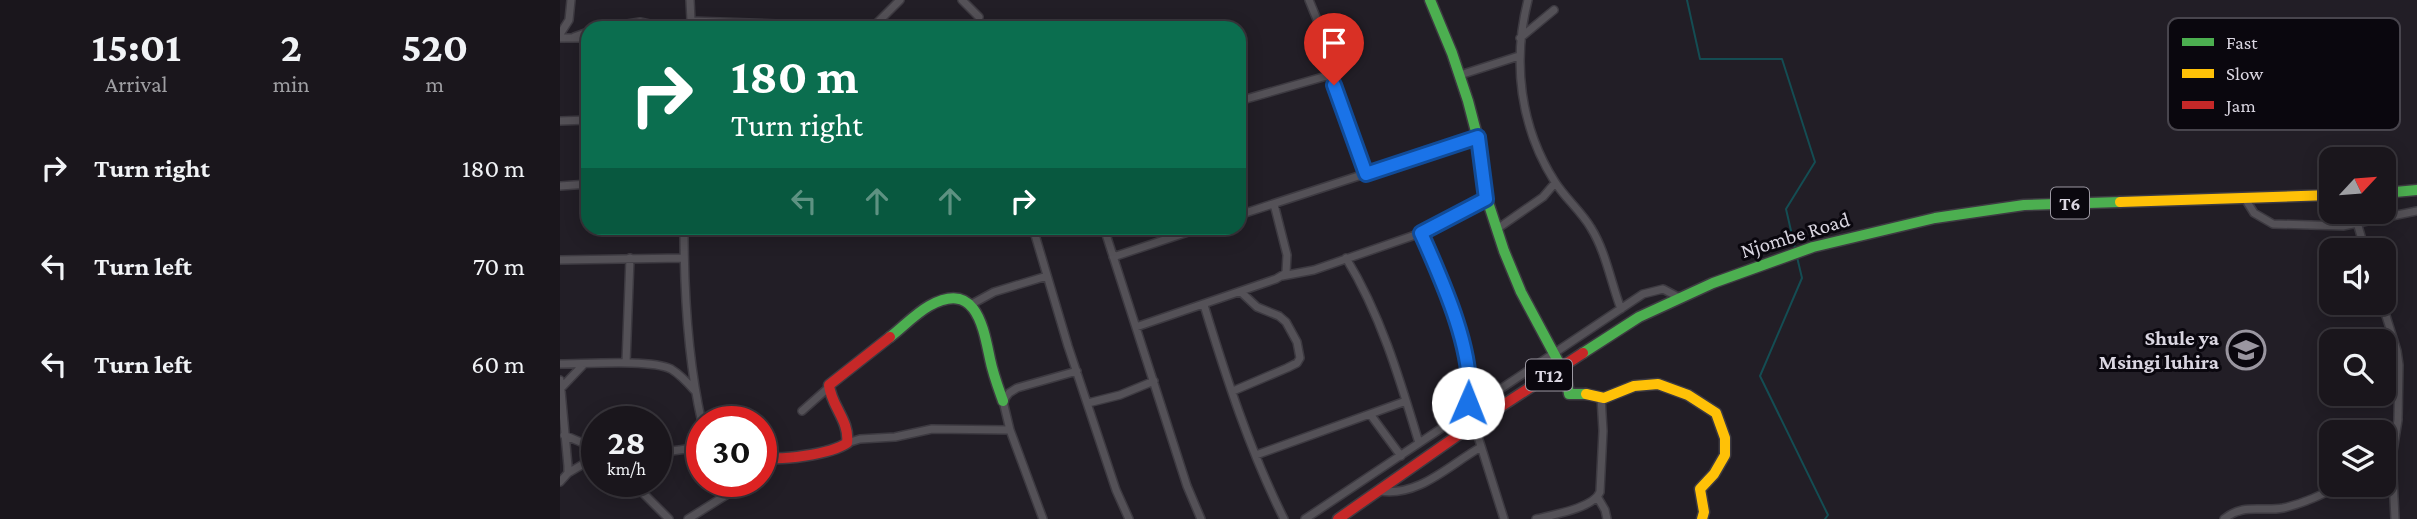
<!DOCTYPE html>
<style>
:root{--surface:#1a161c;--page:#231f25;--text:#f1f3f6;--muted:#9f9fa3;--line:#38353b}
body{margin:0;font-family:"Crimson Pro",serif;background:var(--page);color:var(--text);height:100vh;display:flex;flex-direction:column;font-size:26px;white-space:nowrap}
*{box-sizing:border-box;margin:0}
p{font-size:23px;color:var(--muted)}
.icon{flex:none;width:38px;height:38px;fill:none;stroke:currentColor;stroke-width:2;stroke-linecap:round;stroke-linejoin:round}
.map{position:relative;flex:1;overflow:hidden}
.drawer{display:flex;flex-direction:column;background:var(--surface);width:560px}
.drawer>*{flex:none}
.top-card{position:absolute;left:21px;top:21px;width:665px;height:214px;border-radius:21px;box-shadow:0 4px 18px #0003,0 0 0 2px var(--line);background:#0b6e4f;color:#fff;overflow:hidden}
.needle{width:46px;rotate:64deg}
.fabs{position:absolute;left:1759px;top:147px;display:grid;gap:14px}
.fabs a{display:grid;place-items:center;width:77px;height:77px;border-radius:14px;background:var(--surface);box-shadow:0 4px 18px #0003,0 0 0 2px var(--line);font-size:35px}
.speed{position:absolute;left:21px;top:406px;display:flex;gap:14px;font-size:35px;font-weight:700;text-align:center}
.speed>*{display:grid;place-content:center;width:91px;height:91px;border-radius:50%;background:var(--surface);box-shadow:0 4px 18px #0003,0 0 0 2px var(--line);line-height:1}
.speed small{font-size:18px;font-weight:400}
.speed .limit{border:10px solid #d22;background:#fff;color:#111}
.pin{position:absolute;display:grid;place-items:center;width:60px;height:60px;color:#fff;margin:-72px -30px;border-radius:50% 50% 50% 0;rotate:-45deg;box-shadow:0 0 7px #0007}
.pin .icon{rotate:45deg}
.me{position:absolute;width:77px;margin:-38px;rotate:1deg;stroke-linejoin:round;filter:drop-shadow(0 0 5px #0008)}
.turn{display:flex;align-items:center;gap:24px;height:147px;padding:0 35px;font-size:32px}
.turn .icon{width:91px;height:91px;stroke-width:2.5}
.turn b{display:block;font-size:49px;line-height:60px}
.lanes{display:flex;align-items:center;height:66px;padding:0 35px;background:#0003;justify-content:center;gap:35px;direction:ltr}
.lanes .off{opacity:.35}
.eta{display:flex;justify-content:space-evenly;align-items:center;height:119px;text-align:center}
.eta b{font-size:42px;font-weight:700;line-height:49px}
ul{padding:0;list-style:none}
li{display:flex;align-items:center;gap:21px;height:98px;padding:0 35px}
li div{flex:1}
li b{display:block;font-size:26px}
li em{font-style:normal}
main{display:flex;flex:1;min-height:0}
.map>svg:first-child{display:block}
.lines{fill:none;stroke-linecap:round;stroke-linejoin:round}
.stream{stroke:#144d53;stroke-width:2}
.street-casing{stroke:#3d3a41;stroke-width:10}
.fast-casing{stroke:#3d3a41;stroke-width:13}
.slow-casing{stroke:#3d3a41;stroke-width:13}
.jam-casing{stroke:#3d3a41;stroke-width:13}
.street{stroke:#545157;stroke-width:7}
.fast{stroke:#4caf50;stroke-width:10}
.slow{stroke:#ffc107;stroke-width:10}
.jam{stroke:#c62828;stroke-width:10}
.route-casing{stroke:#114b97;stroke-width:18}
.route{stroke:#1a73e8;stroke-width:12}
.labels{text-anchor:middle;stroke-width:6;stroke-linejoin:round;paint-order:stroke}
.shield{fill:#0a070e;stroke:#9c98a2;stroke-width:2}
.shield-label{font-size:19px;font-weight:bold;fill:#dad6e1}
.street-label{font-size:21px;fill:#dad6e1;stroke:#0a070e}
.poi-label{font-size:21px;font-weight:bold;fill:#dad6e1;stroke:#0a070e;text-anchor:end}
.key{fill:#0a070e;stroke:#48454d;stroke-width:2}
.key-label{font-size:19px;fill:#dad6e1}
</style>
<main>
<section class="drawer">
<div class="eta">
<div><b>15:01</b><p>Arrival</p></div>
<div><b>2</b><p>min</p></div>
<div><b>520</b><p>m</p></div>
</div>
<ul>
<li><svg class="icon" aria-label="right" viewBox="0 0 24 24"><path d="M7 20v-9h11M14 6l5 5-5 5"/></svg><div><b>Turn right</b></div><em>180 m</em></li>
<li><svg class="icon" aria-label="left" viewBox="0 0 24 24"><path d="M17 20v-9H6M10 6l-5 5 5 5"/></svg><div><b>Turn left</b></div><em>70 m</em></li>
<li><svg class="icon" aria-label="left" viewBox="0 0 24 24"><path d="M17 20v-9H6M10 6l-5 5 5 5"/></svg><div><b>Turn left</b></div><em>60 m</em></li>
</ul>
</section>
<div class="map">
<svg width="1857" height="519" viewBox="0 0 1857 519">
<rect width="100%" height="100%" fill="#221e26"/>
<g class="lines">
<path class="stream" d="M1127 0 1140 59H1222L1255 162 1226 209 1235 248
M1237 257 1242 278 1200 376 1268 515 1265 519"/>
<defs>
<path id="street" d="M402 0 419 17
M749 0 765 39 770 75
M968 0C952 62 960 127 995 182 1005 198 1021 211 1031 228 1046 252 1051 283 1061 309
M131 21 216 24
M43 28 80 22 107 28
M124 28 131 21 130 0
M312 28 340 0
M0 34 9 20 11 0
M14 37 28 32
M0 38H21L28 41
M960 38 994 10
M900 75 959 56
M679 101 770 75 806 174
M0 121 28 120
M0 186 28 184
M1684 197 1694 213 1713 224 1783 226 1857 211
M1794 212 1805 250
M679 215 918 137
M124 228C124 290 128 362 142 423
M473 228 508 346 556 490 569 519
M544 228 627 486 641 519
M937 229 983 197 995 183
M861 233C879 273 924 372 903 412
M553 257 640 228
M786 258C821 315 840 380 859 443
M0 260 124 258
M722 276 754 270 861 233 927 199
M1822 303 1837 351 1839 365 1838 420 1832 457 1835 519
M412 304 434 292 487 276
M644 305C666 377 690 451 724 519
M576 327 716 279 726 273 727 255 714 204
M66 363 70 258
M0 364C25 364 91 359 111 369 121 375 128 383 135 391
M909 374 937 391
M0 380 8 466V473L0 482
M0 386 1 388 24 364
M673 391 727 368 737 363 740 358 737 342 726 322 719 316 697 307 681 292
M528 403 560 395 594 381
M242 411 268 388
M810 414 841 456
M914 424 944 519
M4 435 37 449
M287 443 300 439 335 437 372 429 450 430
M1824 444 1836 432
M96 453 142 447
M696 455 846 401
M8 473 37 456
M71 481 109 519
M820 491C859 497 889 465 921 447
M1038 498 1045 510 1047 519
M128 519 171 492 176 481
M483 519 450 430 443 401 449 393 457 388 517 371
M745 519 1083 294 1103 289 1120 298
M976 519C992 515 1034 508 1040 492L1043 431 1041 397
M1664 519C1683 503 1701 512 1723 508 1741 504 1764 494 1780 485"/>
<path id="fast" d="M870 0 892 53 908 101 920 147 927 199 944 251 961 292 1006 376 1009 394H1026
M1824 193 1857 190
M330 337C343 327 355 314 369 306 416 280 423 326 430 359 433 374 438 387 443 401
M1023 353 1079 317 1153 283 1253 247 1375 218 1464 205 1560 202"/>
<path id="slow" d="M1560 202 1771 195
M1026 394 1044 398 1074 386 1098 384 1128 395 1156 413 1165 438V455L1154 474 1140 489 1144 512 1142 519"/>
<path id="jam" d="M201 457C221 461 271 454 287 443 290 421 271 406 269 385L330 337
M778 519 914 424 1023 353"/>
</defs>
<use href="#street" class="street-casing"/>
<use href="#fast" class="fast-casing"/>
<use href="#slow" class="slow-casing"/>
<use href="#jam" class="jam-casing"/>
<use href="#street" class="street"/>
<use href="#fast" class="fast"/>
<use href="#slow" class="slow"/>
<use href="#jam" class="jam"/>
</g>
<g class="lines">
<defs>
<path id="route" d="M774 85 806 174 918 137 926 199 861 233C881 278 916 354 908 403"/>
</defs>
<use href="#route" class="route-casing"/>
<use href="#route" class="route"/>
</g>
<defs>
<symbol id="school-ring" viewBox="-11 -11 22 22"><circle r="9.5" fill="#0a070e" stroke="#9a96a0" stroke-width="1.5"/><path d="M0-5L7-2L0 1L-7-2ZM-4 1L0 2.5L4 1V4Q0 6-4 4Z" fill="#9a96a0"/></symbol>
</defs>
<g fill-rule="evenodd">
<use href="#school-ring" x="1664" y="328" width="44" height="44"/>
</g>
<g class="labels">
<g class="shield">
<rect x="1491" y="187.5" width="38" height="31" rx="5"/>
<rect x="966" y="359.5" width="46" height="31" rx="5"/>
</g>
<g class="shield-label">
<text x="1510" y="210">T6</text>
<text x="989" y="382">T12</text>
</g>
<g class="street-label">
<text transform="translate(1235 235) rotate(-17)" y="7">Njombe Road</text>
</g>
<g class="poi-label">
<text x="1659" y="345">Shule ya<tspan x="1659" dy="24">Msingi luhira</tspan></text>
</g>
</g>
<rect x="1608" y="18" width="232" height="112" rx="10" class="key"/>
<rect x="1622" y="38" width="32" height="8" fill="#4caf50"/>
<rect x="1622" y="69" width="32" height="9" fill="#ffc107"/>
<rect x="1622" y="101" width="32" height="8" fill="#c62828"/>
<g class="key-label">
<text x="1666" y="49">Fast</text>
<text x="1666" y="80">Slow</text>
<text x="1666" y="112">Jam</text>
</g>
</svg>
<div class="fabs">
<a><svg class="needle" viewBox="-14 -14 28 28"><path d="M0-13l5 13h-10z" fill="#e53935"/><path d="M0 13l5-13h-10z" fill="#9f9fa3"/></svg></a>
<a><svg class="icon" aria-label="sound" viewBox="0 0 24 24"><path d="M4 9h4l5-4v14l-5-4H4zM17 9q2 3 0 6"/></svg></a>
<a><svg class="icon" aria-label="search" viewBox="0 0 24 24"><circle cx="10" cy="10" r="6"/><path d="M15 15l6 6"/></svg></a>
<a><svg class="icon" aria-label="layers" viewBox="0 0 24 24"><path d="M12 4l9 5-9 5-9-5zM3 14l9 5 9-5"/></svg></a>
</div>
<div class="speed"><div>28<small>km/h</small></div><div class="limit">30</div></div>
<div class="pin" style="left:774px;top:85px;background:#d93025"><svg class="icon" aria-label="arrive" viewBox="0 0 24 24"><path d="M6 21V4h12l-3 4 3 4H6"/></svg></div>
<svg class="me" style="left:908px;top:403px" viewBox="-20 -20 40 40"><circle r="19" fill="#fff"/><path d="M0-13L10 11 0 6-10 11z" fill="#1a73e8"/></svg>
<div class="top-card">
<div class="turn"><svg class="icon" aria-label="right" viewBox="0 0 24 24"><path d="M7 20v-9h11M14 6l5 5-5 5"/></svg><div><b>180 m</b>Turn right</div></div>
<div class="lanes"><svg class="icon off" aria-label="left" viewBox="0 0 24 24"><path d="M17 20v-9H6M10 6l-5 5 5 5"/></svg><svg class="icon off" aria-label="ahead" viewBox="0 0 24 24"><path d="M12 20V5M6 11l6-6 6 6"/></svg><svg class="icon off" aria-label="ahead" viewBox="0 0 24 24"><path d="M12 20V5M6 11l6-6 6 6"/></svg><svg class="icon" aria-label="right" viewBox="0 0 24 24"><path d="M7 20v-9h11M14 6l5 5-5 5"/></svg></div>
</div>
</div>
</main>
